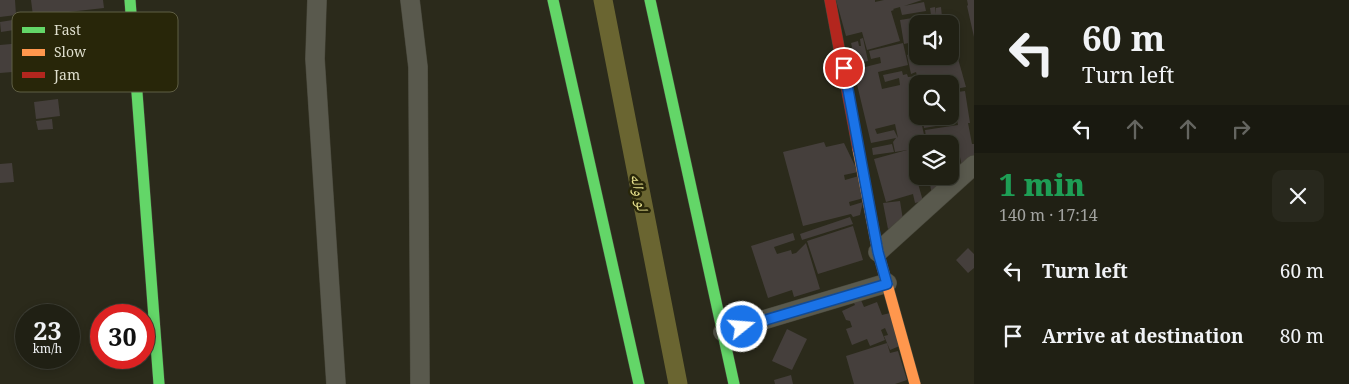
<!DOCTYPE html>
<meta charset="utf-8">
<style>
:root{--surface:#202014;--page:#28281d;--text:#f1f3f6;--muted:#a2a3a0;--line:#3d3e34}
body{margin:0;font-family:"Noto Serif","Noto Naskh Arabic",serif;background:var(--page);color:var(--text);height:100vh;display:flex;flex-direction:column;font-size:19px;white-space:nowrap}
*{box-sizing:border-box;margin:0}
p{font-size:16px;color:var(--muted)}
.icon{flex:none;width:28px;height:28px;fill:none;stroke:currentColor;stroke-width:2;stroke-linecap:round;stroke-linejoin:round}
.map{position:relative;flex:1;overflow:hidden}
.drawer{display:flex;flex-direction:column;background:var(--surface);width:375px}
.drawer>*{flex:none}
.banner{background:#202014;color:var(--text);overflow:hidden}
.controls{position:absolute;left:909px;top:15px;display:grid;gap:10px}
.controls a{display:grid;place-items:center;width:50px;height:50px;border-radius:10px;background:var(--surface);box-shadow:0 2px 8px #0003,0 0 0 1px var(--line);font-size:25px}
.speed{position:absolute;left:15px;top:304px;display:flex;gap:10px;font-size:25px;font-weight:700;text-align:center}
.speed>*{display:grid;place-content:center;width:65px;height:65px;border-radius:50%;background:var(--surface);box-shadow:0 2px 8px #0003,0 0 0 1px var(--line);line-height:1}
.speed small{font-size:12px;font-weight:400}
.speed .limit{border:8px solid #d22;background:#fff;color:#111}
.pin{position:absolute;display:grid;place-items:center;width:42px;height:42px;color:#fff;margin:-21px;border:2px solid #fff;border-radius:50%;box-shadow:0 1px 5px #0007}
.me{position:absolute;width:55px;margin:-28px;rotate:73deg;stroke-linejoin:round;filter:drop-shadow(0 0 4px #0008)}
.turn{display:flex;align-items:center;gap:18px;height:105px;padding:0 25px;font-size:22px}
.turn .icon{width:65px;height:65px;stroke-width:2.5}
.turn b{display:block;font-size:35px;line-height:42px}
.lanes{display:flex;align-items:center;height:48px;padding:0 25px;background:#0003;justify-content:center;gap:25px;direction:ltr}
.lanes .off{opacity:.35}
.round{display:grid;place-items:center;flex:none;width:52px;height:52px;border-radius:10px;background:var(--page)}
.overview{display:flex;align-items:center;justify-content:space-between;height:85px;padding:0 25px}
h1{font-size:30px;font-weight:800;line-height:38px;color:#1e9e55}
ul{padding:0;list-style:none}
li{display:flex;align-items:center;gap:15px;height:65px;padding:0 25px}
li div{flex:1}
li b{display:block;font-size:19px}
li em{font-style:normal}
main{display:flex;flex:1;min-height:0}
.map>svg:first-child{display:block}
.lines{fill:none;stroke-linecap:round;stroke-linejoin:round}
.canal{stroke:#6a6531;stroke-width:19}
.building{fill:#453f3c;fill-rule:evenodd}
.street-casing{stroke:#48473b;stroke-width:20}
.fast-casing{stroke:#48473b;stroke-width:12}
.slow-casing{stroke:#48473b;stroke-width:12}
.jam-casing{stroke:#48473b;stroke-width:12}
.street{stroke:#59594d;stroke-width:19}
.fast{stroke:#63d668;stroke-width:11}
.slow{stroke:#ff974d;stroke-width:11}
.jam{stroke:#b3261e;stroke-width:11}
.route-casing{stroke:#114b97;stroke-width:12}
.route{stroke:#1a73e8;stroke-width:9}
.labels{text-anchor:middle;stroke-width:5;stroke-linejoin:round;paint-order:stroke}
.water-label{font-size:16px;font-style:italic;fill:#e9e38d;stroke:#282609}
.key{fill:#282609;stroke:#5f5e44;stroke-width:1}
.key-label{font-size:14px;fill:#dfdfce}
</style>
<main>
<div class="map">
<svg width="974" height="384" viewBox="0 0 974 384">
<rect width="100%" height="100%" fill="#2b2a1b"/>
<g class="lines">
<path class="canal" d="M603 0 678 384"/>
</g>
<path class="building" d="M0 0H15L16 15 0 17Z
M31 0H103L104 8 33 16Z
M836 0H875V2L884 0H922L904 6 924 2 926 11 902 15 900 7 893 9 894 10 891 11 900 41 867 50 862 32 846 36Z
M967 0H974V37L967 6 968 5Z
M935 7 936 14V8L941 7 942 17 935 18 936 24H918V41L904 44 900 20 931 15 930 8Z
M19 19 21 29 1 32 0 22Z
M863 38 868 61 856 64 851 43 858 41 859 46H861L860 39Z
M22 43 25 71 0 73V45Z
M903 43 908 65 878 72 882 89 900 85 899 78 885 82 883 75 902 71 903 75 907 74 908 77 917 76 916 72 911 74 907 55 918 52V56H950V49L955 48 966 87 950 90V84H945L944 80 942 84H918V116H920L926 144H918V165L913 166 923 201 915 203 913 194 886 202 874 159 907 150 895 152 893 142 896 138 871 143 855 76H859L857 69 881 63 880 57 871 59 869 51ZM895 124 898 138 894 130 877 134 875 129Z
M965 91 970 123H968L972 144H974V156L962 167 960 157 950 158V144H927L925 130 958 125 956 115 950 116V93Z
M58 99 60 116 36 119 34 102Z
M922 116H946L948 124 924 128Z
M52 119 53 129 38 130 36 121Z
M824 142 826 147 844 143 858 172 844 175 845 180 859 176 864 198 849 202 850 206 863 202 860 215 853 217 851 214 803 226 783 152Z
M892 144 894 152 873 155 872 148Z
M960 161 961 167 932 196 930 184H935L933 176H950V162Z
M12 163 14 182 0 183V164Z
M900 201 903 220 888 229 883 203Z
M850 217 853 224 802 240 800 234Z
M853 226 863 260 818 274 807 241Z
M793 233 795 240 774 247 777 254 791 250 792 254 796 253 806 243 820 289 794 297 792 290 768 298 751 246Z
M968 248 974 254V268L968 273 956 260Z
M861 300 864 307 877 302 882 315 890 313 902 345 890 350 884 336 888 335 885 328 881 330 885 340 870 346 867 339 852 345 846 329 852 327 850 321 846 320 842 311 855 305 854 303Z
M787 329 807 339 792 370 772 361Z
M887 343 890 353 898 351 907 380 895 384H854L846 356Z
M791 375 793 384H775L774 380Z"/>
<g class="lines">
<defs>
<path id="street" d="M317 0 315 59 336 384
M410 0 418 67 420 384
M878 252 974 165
M723 332 887 283"/>
<path id="fast" d="M130 0 159 384
M553 0 639 384
M650 0 734 384"/>
<path id="slow" d="M858 149 878 252 915 384"/>
<path id="jam" d="M830 0 858 149"/>
</defs>
<use href="#street" class="street-casing"/>
<use href="#fast" class="fast-casing"/>
<use href="#slow" class="slow-casing"/>
<use href="#jam" class="jam-casing"/>
<use href="#street" class="street"/>
<use href="#fast" class="fast"/>
<use href="#slow" class="slow"/>
<use href="#jam" class="jam"/>
</g>
<g class="lines">
<defs>
<path id="route" d="M742 327 887 284 878 252 844 68"/>
</defs>
<use href="#route" class="route-casing"/>
<use href="#route" class="route"/>
</g>
<g class="labels">
<g class="water-label">
<text transform="translate(640 192) rotate(79)" y="6">لو واله</text>
</g>
</g>
<rect x="12" y="12" width="166" height="80" rx="8" class="key"/>
<rect x="22" y="27" width="23" height="6" fill="#63d668"/>
<rect x="22" y="49" width="23" height="7" fill="#ff974d"/>
<rect x="22" y="72" width="23" height="6" fill="#b3261e"/>
<g class="key-label">
<text x="54" y="35">Fast</text>
<text x="54" y="57">Slow</text>
<text x="54" y="80">Jam</text>
</g>
</svg>
<div class="controls">
<a><svg class="icon" aria-label="sound" viewBox="0 0 24 24"><path d="M4 9h4l5-4v14l-5-4H4zM17 9q2 3 0 6"/></svg></a>
<a><svg class="icon" aria-label="search" viewBox="0 0 24 24"><circle cx="10" cy="10" r="6"/><path d="M15 15l6 6"/></svg></a>
<a><svg class="icon" aria-label="layers" viewBox="0 0 24 24"><path d="M12 4l9 5-9 5-9-5zM3 14l9 5 9-5"/></svg></a>
</div>
<div class="speed"><div>23<small>km/h</small></div><div class="limit">30</div></div>
<div class="pin" style="left:844px;top:68px;background:#d93025"><svg class="icon" aria-label="arrive" viewBox="0 0 24 24"><path d="M6 21V4h12l-3 4 3 4H6"/></svg></div>
<svg class="me" style="left:742px;top:327px" viewBox="-20 -20 40 40"><circle r="17" fill="#1a73e8" stroke="#fff" stroke-width="3"/><path d="M0-11L8 9 0 5-8 9z" fill="#fff"/></svg>
</div>
<section class="drawer">
<div class="banner">
<div class="turn"><svg class="icon" aria-label="left" viewBox="0 0 24 24"><path d="M17 20v-9H6M10 6l-5 5 5 5"/></svg><div><b>60 m</b>Turn left</div></div>
<div class="lanes"><svg class="icon" aria-label="left" viewBox="0 0 24 24"><path d="M17 20v-9H6M10 6l-5 5 5 5"/></svg><svg class="icon off" aria-label="ahead" viewBox="0 0 24 24"><path d="M12 20V5M6 11l6-6 6 6"/></svg><svg class="icon off" aria-label="ahead" viewBox="0 0 24 24"><path d="M12 20V5M6 11l6-6 6 6"/></svg><svg class="icon off" aria-label="right" viewBox="0 0 24 24"><path d="M7 20v-9h11M14 6l5 5-5 5"/></svg></div>
</div>
<div class="overview"><div><h1>1 min</h1><p>140 m · 17:14</p></div><a class="round"><svg class="icon" aria-label="close" viewBox="0 0 24 24"><path d="M6 6l12 12M18 6L6 18"/></svg></a></div>
<ul>
<li><svg class="icon" aria-label="left" viewBox="0 0 24 24"><path d="M17 20v-9H6M10 6l-5 5 5 5"/></svg><div><b>Turn left</b></div><em>60 m</em></li>
<li><svg class="icon" aria-label="arrive" viewBox="0 0 24 24"><path d="M6 21V4h12l-3 4 3 4H6"/></svg><div><b>Arrive at destination</b></div><em>80 m</em></li>
</ul>
</section>
</main>
